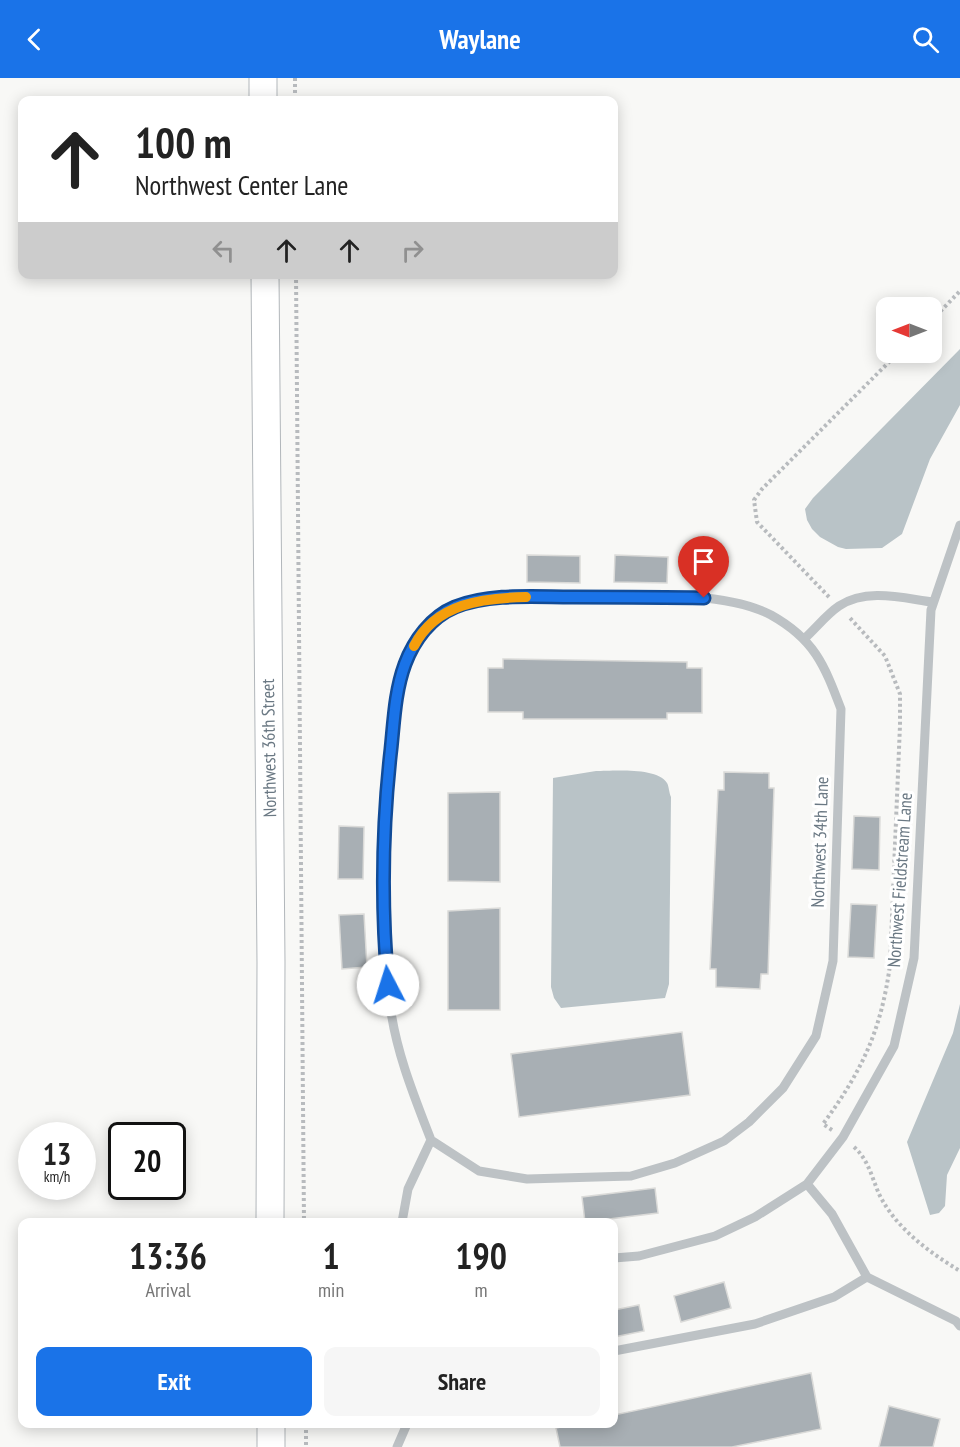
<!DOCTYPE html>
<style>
:root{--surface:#fff;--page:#f6f6f6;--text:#222;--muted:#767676;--accent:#1a73e8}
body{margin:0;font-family:"PT Sans Narrow",sans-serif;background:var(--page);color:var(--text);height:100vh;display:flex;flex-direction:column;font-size:22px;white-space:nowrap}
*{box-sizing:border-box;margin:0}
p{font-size:20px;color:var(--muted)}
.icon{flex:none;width:33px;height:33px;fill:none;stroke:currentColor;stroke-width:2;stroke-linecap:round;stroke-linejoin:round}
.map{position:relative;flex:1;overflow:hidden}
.drawer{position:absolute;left:18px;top:1140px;width:600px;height:210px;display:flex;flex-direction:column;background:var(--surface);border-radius:12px;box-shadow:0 3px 15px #0003}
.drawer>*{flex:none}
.banner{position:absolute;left:18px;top:18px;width:600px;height:183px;border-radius:12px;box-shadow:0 3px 15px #0003;background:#fff;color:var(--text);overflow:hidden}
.needle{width:39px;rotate:270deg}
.fabs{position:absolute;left:876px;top:219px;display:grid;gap:12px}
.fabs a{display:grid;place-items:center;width:66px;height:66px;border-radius:12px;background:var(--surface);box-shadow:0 3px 15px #0003;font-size:30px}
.speed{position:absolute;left:18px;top:1044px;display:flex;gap:12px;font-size:30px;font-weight:700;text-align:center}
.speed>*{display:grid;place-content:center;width:78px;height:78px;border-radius:50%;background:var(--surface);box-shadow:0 3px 15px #0003;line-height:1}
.speed small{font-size:15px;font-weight:400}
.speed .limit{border:3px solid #111;border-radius:9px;background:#fff;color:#111}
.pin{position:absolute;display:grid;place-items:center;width:51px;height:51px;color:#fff;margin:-62px -26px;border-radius:50% 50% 50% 0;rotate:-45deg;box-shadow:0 0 6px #0007}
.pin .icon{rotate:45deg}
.me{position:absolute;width:66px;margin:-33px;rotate:355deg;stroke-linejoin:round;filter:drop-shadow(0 0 4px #0008)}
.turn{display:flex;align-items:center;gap:21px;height:126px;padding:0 18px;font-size:27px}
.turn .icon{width:78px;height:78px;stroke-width:2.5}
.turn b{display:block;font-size:42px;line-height:51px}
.lanes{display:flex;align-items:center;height:57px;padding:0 18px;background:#0003;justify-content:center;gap:30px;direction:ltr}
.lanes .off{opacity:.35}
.eta{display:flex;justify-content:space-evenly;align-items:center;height:102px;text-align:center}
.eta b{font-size:36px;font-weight:600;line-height:42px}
.button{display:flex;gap:12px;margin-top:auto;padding:12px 18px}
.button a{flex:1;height:69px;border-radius:12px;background:var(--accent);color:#fff;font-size:24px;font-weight:600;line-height:69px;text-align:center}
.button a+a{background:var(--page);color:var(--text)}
header{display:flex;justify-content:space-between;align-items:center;height:78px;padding:0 18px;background:var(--accent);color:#fff;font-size:27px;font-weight:600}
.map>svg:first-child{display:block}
.water{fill:#b9c3c7}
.building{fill:#a8afb4;stroke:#dadad8;stroke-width:1.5}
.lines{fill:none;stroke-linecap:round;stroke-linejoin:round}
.secondary-casing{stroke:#b2b7bb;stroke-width:29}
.path{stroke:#b8bbbe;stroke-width:4;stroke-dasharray:3 3;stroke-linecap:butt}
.lane{stroke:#bdc2c5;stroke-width:9}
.secondary{stroke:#fff;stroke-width:27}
.route-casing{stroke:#114b97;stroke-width:15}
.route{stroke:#1a73e8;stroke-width:10}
.slow{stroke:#f59e0b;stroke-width:10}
.labels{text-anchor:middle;stroke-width:6;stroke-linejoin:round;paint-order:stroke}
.street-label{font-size:18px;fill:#6a7883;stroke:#fff}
</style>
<header><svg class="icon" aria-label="back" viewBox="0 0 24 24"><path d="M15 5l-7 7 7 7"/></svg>Waylane<svg class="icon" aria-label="search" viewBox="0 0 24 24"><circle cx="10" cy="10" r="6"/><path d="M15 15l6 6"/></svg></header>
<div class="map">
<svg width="960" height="1369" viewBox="0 0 960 1369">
<rect width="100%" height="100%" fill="#f8f8f6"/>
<path class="water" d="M960 271V327L930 381 902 456 882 470 846 471 838 469 820 459 812 451 807 442 805 431 813 420Z
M596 693C613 693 657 689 667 705 669 708 669 715 671 719L669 906 665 920 561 930 554 920 551 909 553 700Z
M960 926V1070L947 1097 945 1128 939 1135 930 1137 907 1064 953 955Z"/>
<path class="building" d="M527 477 580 478V505L527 504Z
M615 477 668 479 667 505 614 504Z
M503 581 687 584V590H702V635H667V641H523V634H488V590H503Z
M724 694 769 695V710H774L768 896H761L760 911 716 909V891H710L718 712H724Z
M500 714V804L448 803V715Z
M854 738 880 739 879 792 852 791Z
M339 748 364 749 363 801H338Z
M851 826 877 827 874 880 848 879Z
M500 830V932H448V833Z
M364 836 367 889 342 891 339 837Z
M682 954 690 1017 519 1039 511 976Z
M655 1110 658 1135 585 1144 582 1119Z
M724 1204 731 1230 681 1244 674 1218Z
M639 1227 644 1253 614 1259V1232Z
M811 1295 821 1351 732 1369H560L556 1350 576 1346H614V1337Z
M889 1328 940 1341 933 1369H879Z"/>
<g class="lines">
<defs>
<path id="secondary" d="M263 0V22
M265 196 271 884 270 1144
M271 1346V1369"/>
</defs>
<use href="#secondary" class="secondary-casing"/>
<path class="path" d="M295 0V22
M296 196 304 1144
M932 242 960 213
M829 519 757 444 754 422 762 411 899 274
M832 1052 823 1046C862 993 881 953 890 887L900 647V616L885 578 849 539
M854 1069C869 1082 872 1101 880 1118 897 1151 929 1174 960 1193
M306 1346V1369"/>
<path class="lane" d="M805 560C816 550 827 536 839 528 867 510 902 520 932 524
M807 1106 832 1136 867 1199 956 1243 960 1248
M402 1144 408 1111 431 1062C414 1018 396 974 390 927 379 844 382 759 390 676 393 646 395 616 405 587 410 572 420 555 431 544 444 532 464 526 481 522 510 516 543 519 572 519 629 519 720 510 771 537 814 561 824 586 841 631L833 883 816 958 783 1010 749 1044 724 1063 675 1085 631 1098 527 1101 479 1093 431 1062
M614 1180 639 1178 715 1158 755 1139 807 1106 843 1059 894 968 914 880 931 532 960 447
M614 1273 755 1246 834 1219 867 1199
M397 1369 407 1346"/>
<use href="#secondary" class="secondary"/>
</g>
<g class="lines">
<defs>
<path id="route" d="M388 907C381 828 382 750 391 671 394 642 395 613 405 586 414 562 431 539 455 529 491 515 534 519 572 519 616 519 660 519 704 520"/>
</defs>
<use href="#route" class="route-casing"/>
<use href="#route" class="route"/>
<path class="slow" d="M414 568C436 525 483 520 526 519"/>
</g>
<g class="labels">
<g class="street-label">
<text transform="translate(269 670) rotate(-91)" y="6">Northwest 36th Street</text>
<text transform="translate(820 764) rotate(-88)" y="6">Northwest 34th Lane</text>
<text transform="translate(900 802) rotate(-86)" y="6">Northwest Fieldstream Lane</text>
</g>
</g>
</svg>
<div class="fabs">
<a><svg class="needle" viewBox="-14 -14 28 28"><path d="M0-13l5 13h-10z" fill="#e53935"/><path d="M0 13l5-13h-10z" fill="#767676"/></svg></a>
</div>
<div class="speed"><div>13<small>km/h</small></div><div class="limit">20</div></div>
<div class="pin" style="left:704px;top:520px;background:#d93025"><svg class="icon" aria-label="arrive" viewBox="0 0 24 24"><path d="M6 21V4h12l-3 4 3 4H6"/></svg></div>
<svg class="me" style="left:388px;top:907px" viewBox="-20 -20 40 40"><circle r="19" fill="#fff"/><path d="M0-13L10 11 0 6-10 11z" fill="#1a73e8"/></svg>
<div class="banner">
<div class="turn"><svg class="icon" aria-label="ahead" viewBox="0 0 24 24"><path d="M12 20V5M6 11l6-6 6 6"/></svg><div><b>100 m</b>Northwest Center Lane</div></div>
<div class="lanes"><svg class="icon off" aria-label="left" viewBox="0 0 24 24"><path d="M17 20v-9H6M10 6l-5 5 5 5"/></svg><svg class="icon" aria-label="ahead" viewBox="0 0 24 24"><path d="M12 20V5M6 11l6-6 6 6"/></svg><svg class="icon" aria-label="ahead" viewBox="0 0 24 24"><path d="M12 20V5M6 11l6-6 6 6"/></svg><svg class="icon off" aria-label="right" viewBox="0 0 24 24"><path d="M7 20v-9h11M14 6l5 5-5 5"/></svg></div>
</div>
<section class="drawer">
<div class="eta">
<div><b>13:36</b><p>Arrival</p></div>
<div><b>1</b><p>min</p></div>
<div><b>190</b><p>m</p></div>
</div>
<div class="button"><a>Exit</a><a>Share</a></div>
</section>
</div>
